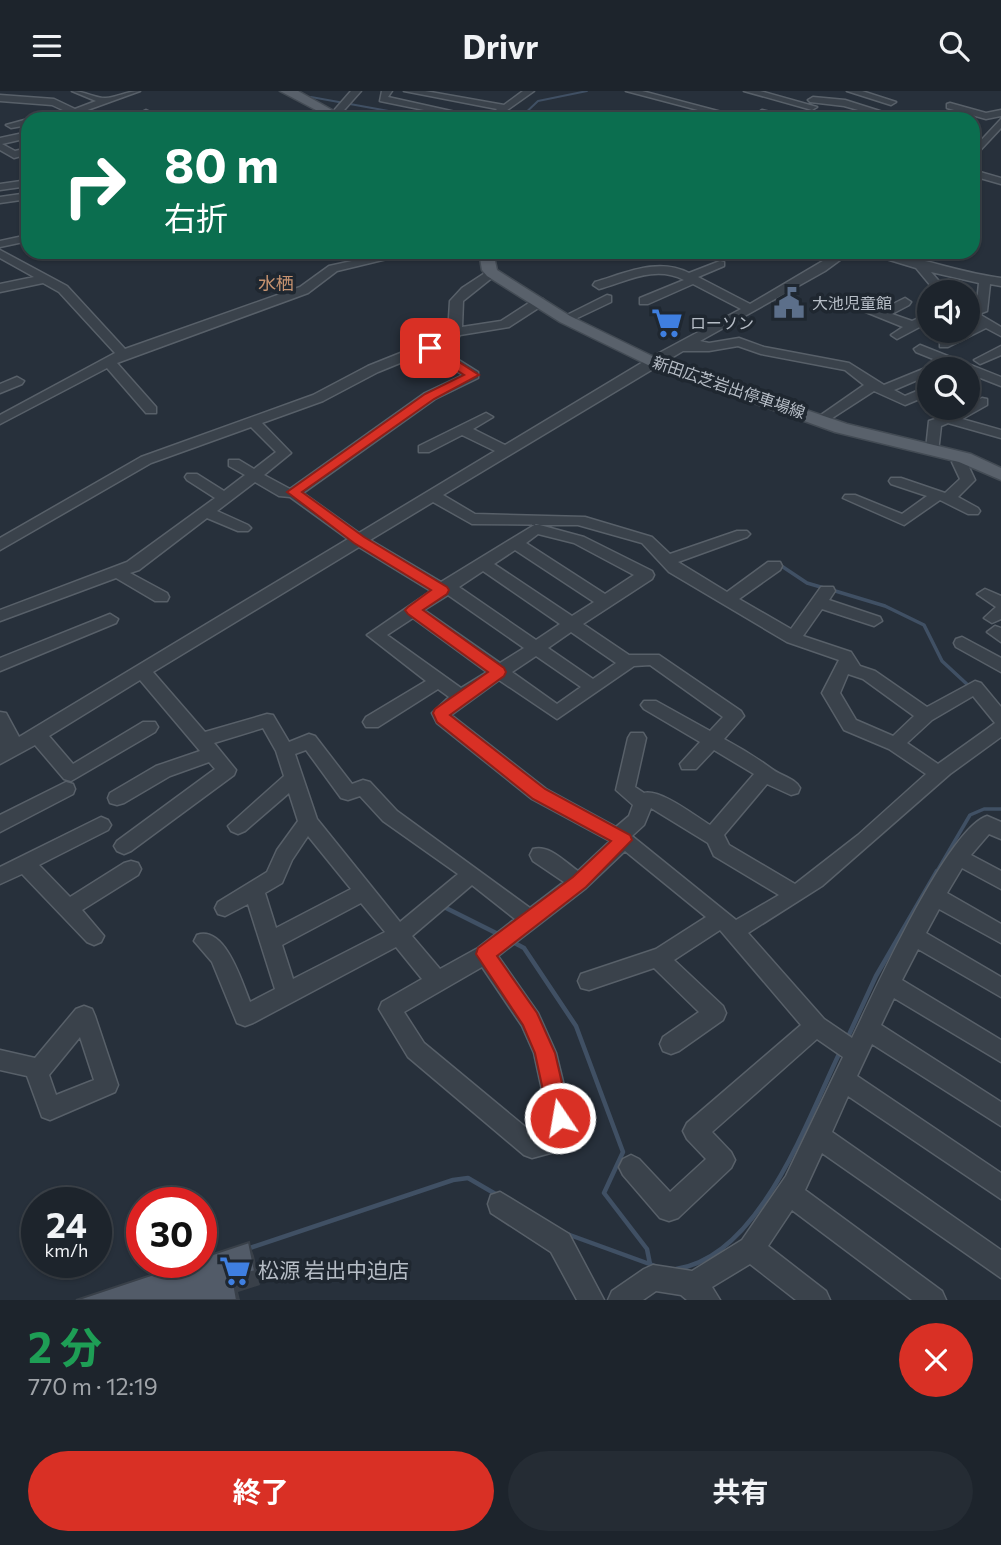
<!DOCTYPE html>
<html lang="ja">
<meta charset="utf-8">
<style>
:root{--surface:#1d242c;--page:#252c34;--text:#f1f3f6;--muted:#a0a4a9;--line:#3b4148;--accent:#d93025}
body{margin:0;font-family:Commissioner,"Noto Sans JP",sans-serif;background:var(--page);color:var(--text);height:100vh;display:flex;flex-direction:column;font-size:26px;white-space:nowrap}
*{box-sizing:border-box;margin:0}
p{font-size:23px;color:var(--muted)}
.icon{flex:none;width:38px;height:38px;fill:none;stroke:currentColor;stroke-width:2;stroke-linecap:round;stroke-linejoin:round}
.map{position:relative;height:1209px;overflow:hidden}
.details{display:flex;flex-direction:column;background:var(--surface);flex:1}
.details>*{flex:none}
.top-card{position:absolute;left:21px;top:21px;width:959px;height:147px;border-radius:21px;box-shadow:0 2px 5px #0004,0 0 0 2px var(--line);background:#0b6e4f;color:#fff;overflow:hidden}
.fabs{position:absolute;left:917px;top:189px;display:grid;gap:14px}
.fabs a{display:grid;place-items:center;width:63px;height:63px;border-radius:50%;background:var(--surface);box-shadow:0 2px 5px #0004,0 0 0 2px var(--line);font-size:35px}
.speed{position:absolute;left:21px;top:1096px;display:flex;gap:14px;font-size:35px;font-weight:700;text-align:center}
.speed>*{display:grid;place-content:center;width:91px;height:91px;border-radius:50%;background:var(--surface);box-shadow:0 2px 5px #0004,0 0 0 2px var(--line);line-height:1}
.speed small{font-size:18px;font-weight:400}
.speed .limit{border:10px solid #d22;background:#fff;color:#111}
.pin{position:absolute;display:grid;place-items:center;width:60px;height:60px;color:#fff;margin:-30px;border-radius:14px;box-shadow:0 4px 10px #0006}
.me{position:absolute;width:77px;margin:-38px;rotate:348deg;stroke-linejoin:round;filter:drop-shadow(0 0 5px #0008)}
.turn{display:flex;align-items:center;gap:24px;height:147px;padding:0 28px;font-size:32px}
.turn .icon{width:91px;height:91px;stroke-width:2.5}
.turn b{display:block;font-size:49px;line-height:60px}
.round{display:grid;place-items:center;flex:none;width:74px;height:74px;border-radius:37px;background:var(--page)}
.summary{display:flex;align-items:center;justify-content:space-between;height:119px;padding:0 28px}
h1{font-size:42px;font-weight:700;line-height:52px;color:#1e9e55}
.cta{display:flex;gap:14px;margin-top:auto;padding:14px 28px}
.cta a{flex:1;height:80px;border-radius:42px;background:var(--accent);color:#fff;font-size:28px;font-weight:700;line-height:80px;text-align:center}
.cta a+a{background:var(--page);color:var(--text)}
header{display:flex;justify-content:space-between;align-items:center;height:91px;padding:0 28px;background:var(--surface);font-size:32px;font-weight:700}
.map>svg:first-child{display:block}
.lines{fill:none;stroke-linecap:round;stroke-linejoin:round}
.stream-far2{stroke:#405064;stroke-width:2}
.stream-far1{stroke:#405064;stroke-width:3.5}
.stream{stroke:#405064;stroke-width:4.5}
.minor-casing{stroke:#586069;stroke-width:3}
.major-casing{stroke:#434b54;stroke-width:3}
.minor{fill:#3a424b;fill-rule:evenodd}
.major{fill:#59616b;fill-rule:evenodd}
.shaded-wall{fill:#394049}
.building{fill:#525b68;stroke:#394049;stroke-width:2}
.route{fill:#d93025;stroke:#8d1f18;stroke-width:2}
.labels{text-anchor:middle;stroke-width:7;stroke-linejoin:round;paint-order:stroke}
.far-poi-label{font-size:16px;fill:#b6bdc6;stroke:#1f2730;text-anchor:start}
.far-street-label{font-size:16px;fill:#b6bdc6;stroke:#1f2730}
.far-quarter-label{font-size:18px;fill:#c79370;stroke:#1f2730}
.near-poi-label{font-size:21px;fill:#b6bdc6;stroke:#1f2730;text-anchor:start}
</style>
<header><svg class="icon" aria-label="menu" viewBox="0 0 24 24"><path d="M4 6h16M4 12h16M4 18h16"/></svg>Drivr<svg class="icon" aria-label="search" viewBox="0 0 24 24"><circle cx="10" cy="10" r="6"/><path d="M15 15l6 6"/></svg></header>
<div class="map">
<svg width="1001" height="1209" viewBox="0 0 1001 1209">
<rect width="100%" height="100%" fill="#27303b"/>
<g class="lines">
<path class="stream-far2" d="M311 6 433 28
M519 28 538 10 587 0
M912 171 917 161"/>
<path class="stream-far1" d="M780 474 807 492 824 497
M832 499 885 515 924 534 942 570 970 596
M936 782 970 724 984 718H1001"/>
<path class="stream" d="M442 815 498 843
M511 850 524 857 576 935 623 1061 604 1102 647 1158 650 1173
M847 948 876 885 937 780
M567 1143 655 1175
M247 1158 453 1089 468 1087 499 1105
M676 1178C760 1166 807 1029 840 961"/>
<defs>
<path id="minor" d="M72 0C84 0 97 8 106 7 118 6 127 0 140 0L82 21 95 28H82L73 24 38 28 65 20 52 14 0 10V4L54 8 75 18 96 10Z
M351 0H361L337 27H331V23Z
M382 0H392L388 6 487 28H468L380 10Z
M404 0H425L504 14 523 0H534L496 27 491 24 497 18Z
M626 0H642L748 28 762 19 770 21 760 28H732Z
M744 0H760L817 16 812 19Z
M847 0H862L896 11 891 14Z
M813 6 845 9 905 28H890L844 15 810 11 808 9Z
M950 12 986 22 1001 19V25L986 28 947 17V13Z
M146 19 164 27 146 25 127 28Z
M808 21 838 28H780Z
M28 28V34L11 37 6 34Z
M1001 28V37L973 67V58Z
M28 41V47L2 53 15 60 28 57V63L14 67 0 59V47Z
M28 74V82L23 79Z
M973 79 1001 87V93L973 85Z
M28 89V95L0 99V93Z
M28 102V108L0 112V106Z
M28 144V150L0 156V150Z
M0 159 67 195 125 258 300 196 329 175 393 161H416L337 180 308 202 117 272 156 316V322H146L107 277 0 333V324L115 262 59 201 43 192 0 201V193L34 186 0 167Z
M838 161H851L825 180 700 250 709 252 739 247 764 256 849 272 884 294 928 276 933 278H929V284L894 299 905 305 929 295V304L905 314 874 300 823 333 816 329 818 326 864 294 845 279 761 263 738 255 709 260H683L443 404 475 423 585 426 652 446 670 463 737 440H747L750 443 747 446 678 471 727 501 768 471H780L782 475 780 479 739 508 791 538 821 496H833L835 500 829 509 880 526 882 530 874 535 822 518 803 545 851 561 860 575 875 580 927 616 975 590 981 592 1001 616V646L950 683 822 795 748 842 824 928 852 947C873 904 947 738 987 725L1001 731V748L989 743 971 764 1001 780V798L962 777 947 802 1001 833V852L939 818 926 842 1001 886V906L918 858 902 889 1001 949V971L894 907 881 934 1001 1011V1035L872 953 857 985 1001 1082V1108L848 1005 832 1041 1001 1159V1187L822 1062 805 1099 942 1200 946 1209H912L792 1119 768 1155 826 1200 830 1209H796L750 1173 712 1196 720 1209H687L681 1204 656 1200 643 1209H608L612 1200 644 1178 653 1174 692 1180 742 1149 786 1085 843 966 817 948 712 1041 731 1061 735 1069 731 1077 678 1127 669 1130 660 1127 623 1084 619 1076 623 1068 631 1064 639 1068 670 1101 706 1068 687 1048 683 1040 687 1032 801 934 720 839 674 869 723 915 726 922 723 929 679 960 671 963 663 960 660 953 663 946 699 921 654 877 589 899 581 897 578 890 581 883 656 858 706 826 625 760 586 797 498 865 538 922 556 962 577 1048 573 1056 532 1067 524 1064 408 966 379 918 382 911 422 888 396 856 253 932 245 935 237 932 212 871 194 850 197 844C225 834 242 891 250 911L275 898 248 813 225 825 218 823 215 817 218 811 267 781 277 759 298 730 289 702 245 740 238 743 231 740 228 735 284 685 276 660 263 637 214 652 236 679 234 684 131 760 124 763 117 760 114 755 117 750 215 678 209 671 170 685 124 712 117 714 110 712 108 707 110 702 156 675 200 660 140 589 49 645 73 673 143 631H155L158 636 155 641 71 690 64 688 35 654 0 673V621L6 622 19 646 348 448 290 406 279 405 255 391 217 420 248 434 251 437 248 440H238L207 427 139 479 130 482 167 502 169 506 167 510H155L116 487 0 530V519L127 471 215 407 187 389 185 386 187 383H197L224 400 245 384 229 375V369H239L254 378 276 361 251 336 151 372 0 459V447L141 366 313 304 368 275 448 243 450 210 462 197 488 180 498 182 463 210 462 236 501 230 535 208H543V214L509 236 460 244 457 249 438 256 478 281V287L435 308 303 402 359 442 495 360 462 344 429 361H419V355L486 322 493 326 473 338 505 354 648 268 741 218 693 193 648 213H640V207L684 189C655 174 628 190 599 198L593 194 595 191C626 182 658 166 689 182L720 170 724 171V175L698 186 750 213ZM427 261 463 284 425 302 290 398 264 384 291 362 262 332 323 310 378 281ZM433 411 472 433 578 434 642 452 669 481 787 551 839 569 822 602 844 639 889 658 926 683 858 744 795 793 729 754 724 744 767 693 791 704 798 702 800 697C795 687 781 685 772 678 757 667 741 657 724 648L744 625 741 620 659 564H629L583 533 652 488 654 484 652 480 584 446 536 433 441 491 370 449ZM538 443 574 452 634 484 605 503 526 452ZM359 456 431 500 367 544 426 590 366 626 363 631 366 636H378L438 598 449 606 432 622 437 632 532 708 610 750 578 780C565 771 549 753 533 758L530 764 533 770 564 791 530 817 397 720 370 691 363 689 352 693 315 645 309 643 289 651 273 624 267 623 205 641 153 581ZM515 459 594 511 572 525 494 473ZM483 480 560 533 536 549 459 496ZM448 504 524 557 500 572 424 519ZM413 527 487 581 461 597 387 544ZM571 541 616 572 593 588 548 557ZM536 565 581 596 557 613 512 581ZM650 574 723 626 710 640 656 610H644L641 614 644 618 700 651 680 673 682 678H696L714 659 754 683 710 734C695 725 661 698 644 702L635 696 646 647 643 642H631L628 647 616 699 633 714 629 725 616 736 546 698 451 624 499 589 557 628 634 575ZM848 583 863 588 914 625 893 645 856 629 840 602ZM973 605 995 632 987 638 938 673 907 652 932 629ZM306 659 341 707 348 709 360 705 383 730 458 783 400 831 317 728 295 663ZM651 717 708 752 714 765 779 804 736 829 632 745 644 734ZM308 745 351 798 276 837 265 802 282 792 292 769ZM472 794 515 828 478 857 440 878 412 845ZM361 812 385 841 293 888 282 854ZM482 876 522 935 534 962 551 1040 535 1044 424 952 404 921Z
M863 161C910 161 954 181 1001 187V195L990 193 987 220 979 223 1001 236V245L986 237 948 256H940V250L961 240H968V237L977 232 968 227V218L976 221 979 192 931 181 945 197 950 194 973 201 968 204V201H936L916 177Z
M607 204 611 205V211L569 231 559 228Z
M905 207 911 211 909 214 892 223 912 230 929 222V231L897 248 891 244 903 236 851 215 857 211 881 219Z
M920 254 1001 286V295L968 282V278H958L916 261 914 258Z
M1001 255V264L980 273 974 269Z
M17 286 24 290 22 293 0 302V293Z
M982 307 987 308V314L962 328 1001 339V347L948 332 941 335 938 361H928L926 358 929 330 968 317V314Z
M965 363 972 367 967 372 975 389 958 406 978 417 980 420 978 423H968L940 409 904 434 843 407 845 404H855L902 423 927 405 891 393 889 390 891 387H901L945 402 960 388 952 371Z
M985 498 1001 505V528L992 532 984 527 996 516 977 503Z
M110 523 118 528 116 532 0 580V567Z
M995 535 1001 537V551L987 541Z
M962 546 1001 567V581L956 556 954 552 956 548Z
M66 691 73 693 75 698 73 703 0 741V724Z
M101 726 108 729 111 734 108 739 39 774 70 806 124 772 131 770 138 772 141 778 138 784 82 819 104 845 101 851 94 854 87 851 22 783 0 793V776Z
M84 915 92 918 95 925 118 994 115 1001 50 1029 42 1026 27 985 0 979V959L35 967 76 918ZM80 946 94 989 56 1004 49 984Z
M500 1101 569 1143 604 1209H577L551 1161 491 1122 488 1113 491 1104Z"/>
<path id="major" d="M280 0H298L348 28H333Z
M479 161H493L497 179 570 225 658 268 847 333 971 363 1001 377V389L959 371 835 341 648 274 560 231 487 185 482 179Z"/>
</defs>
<use href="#minor" class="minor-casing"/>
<use href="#major" class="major-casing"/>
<use href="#minor" class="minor"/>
<use href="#major" class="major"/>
</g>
<path class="shaded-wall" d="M249 1151 254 1165 260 1194 238 1201 240 1209H237L233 1187Z"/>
<path class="building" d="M249 1151 255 1180 233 1187 237 1209H76L190 1171H201V1167Z"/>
<path class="route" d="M426 255H434L479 284 434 308 302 401 364 446 447 496 449 499 447 503 423 519 504 577 506 581 504 585 450 624 545 698 630 744 632 749 586 796 497 865 537 922 555 962 570 1027 567 1034 560 1037 552 1034 549 1027 535 962 523 934 476 863 478 857 573 786 611 750 533 708 437 631 433 622 435 618 488 581 408 523 405 519 408 516 431 499 354 452 287 401 425 303 464 284 426 260Z"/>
<defs>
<symbol id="civic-bare" viewBox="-9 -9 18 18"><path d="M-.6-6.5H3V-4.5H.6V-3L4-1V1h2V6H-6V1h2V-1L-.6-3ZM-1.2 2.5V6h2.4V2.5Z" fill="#5c6f8a" stroke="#1f2730" stroke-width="2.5" paint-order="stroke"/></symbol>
<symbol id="supermarket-bare" viewBox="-9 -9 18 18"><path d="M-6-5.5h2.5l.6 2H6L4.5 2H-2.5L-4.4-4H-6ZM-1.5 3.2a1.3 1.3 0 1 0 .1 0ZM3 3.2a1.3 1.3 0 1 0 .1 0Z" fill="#3f7fe0" stroke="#1f2730" stroke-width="2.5" paint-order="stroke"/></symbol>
</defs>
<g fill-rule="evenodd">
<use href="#civic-bare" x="767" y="190" width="44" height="44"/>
<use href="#supermarket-bare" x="645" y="210" width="44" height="44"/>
<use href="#supermarket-bare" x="213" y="1158" width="44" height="44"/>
</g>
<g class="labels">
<g class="far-poi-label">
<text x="812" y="218">大池児童館</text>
<text x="690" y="238">ローソン</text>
</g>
<g class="far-street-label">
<text transform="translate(729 296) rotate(19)" y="6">新田広芝岩出停車場線</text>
</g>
<g class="far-quarter-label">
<text x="276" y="199">水栖</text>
</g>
<g class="near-poi-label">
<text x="258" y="1187">松源 岩出中迫店</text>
</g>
</g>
</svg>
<div class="fabs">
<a><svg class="icon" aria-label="sound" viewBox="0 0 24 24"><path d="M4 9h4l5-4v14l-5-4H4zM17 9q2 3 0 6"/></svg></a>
<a><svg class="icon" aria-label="search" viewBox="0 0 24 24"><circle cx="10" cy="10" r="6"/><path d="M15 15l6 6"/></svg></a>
</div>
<div class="speed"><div>24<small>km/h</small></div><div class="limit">30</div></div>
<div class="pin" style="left:430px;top:257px;background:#d93025"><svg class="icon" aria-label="arrive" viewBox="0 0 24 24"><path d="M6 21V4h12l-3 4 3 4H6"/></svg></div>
<svg class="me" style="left:560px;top:1027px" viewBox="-20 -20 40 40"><circle r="17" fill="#d93025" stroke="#fff" stroke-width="3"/><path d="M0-11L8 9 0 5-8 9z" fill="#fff"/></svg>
<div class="top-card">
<div class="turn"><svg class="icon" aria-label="right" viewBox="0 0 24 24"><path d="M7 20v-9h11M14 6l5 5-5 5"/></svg><div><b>80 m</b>右折</div></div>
</div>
</div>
<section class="details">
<div class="summary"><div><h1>2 分</h1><p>770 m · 12:19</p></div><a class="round" style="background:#d93025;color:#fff"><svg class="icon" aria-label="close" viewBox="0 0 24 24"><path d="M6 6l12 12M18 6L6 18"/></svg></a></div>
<div class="cta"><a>終了</a><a>共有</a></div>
</section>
